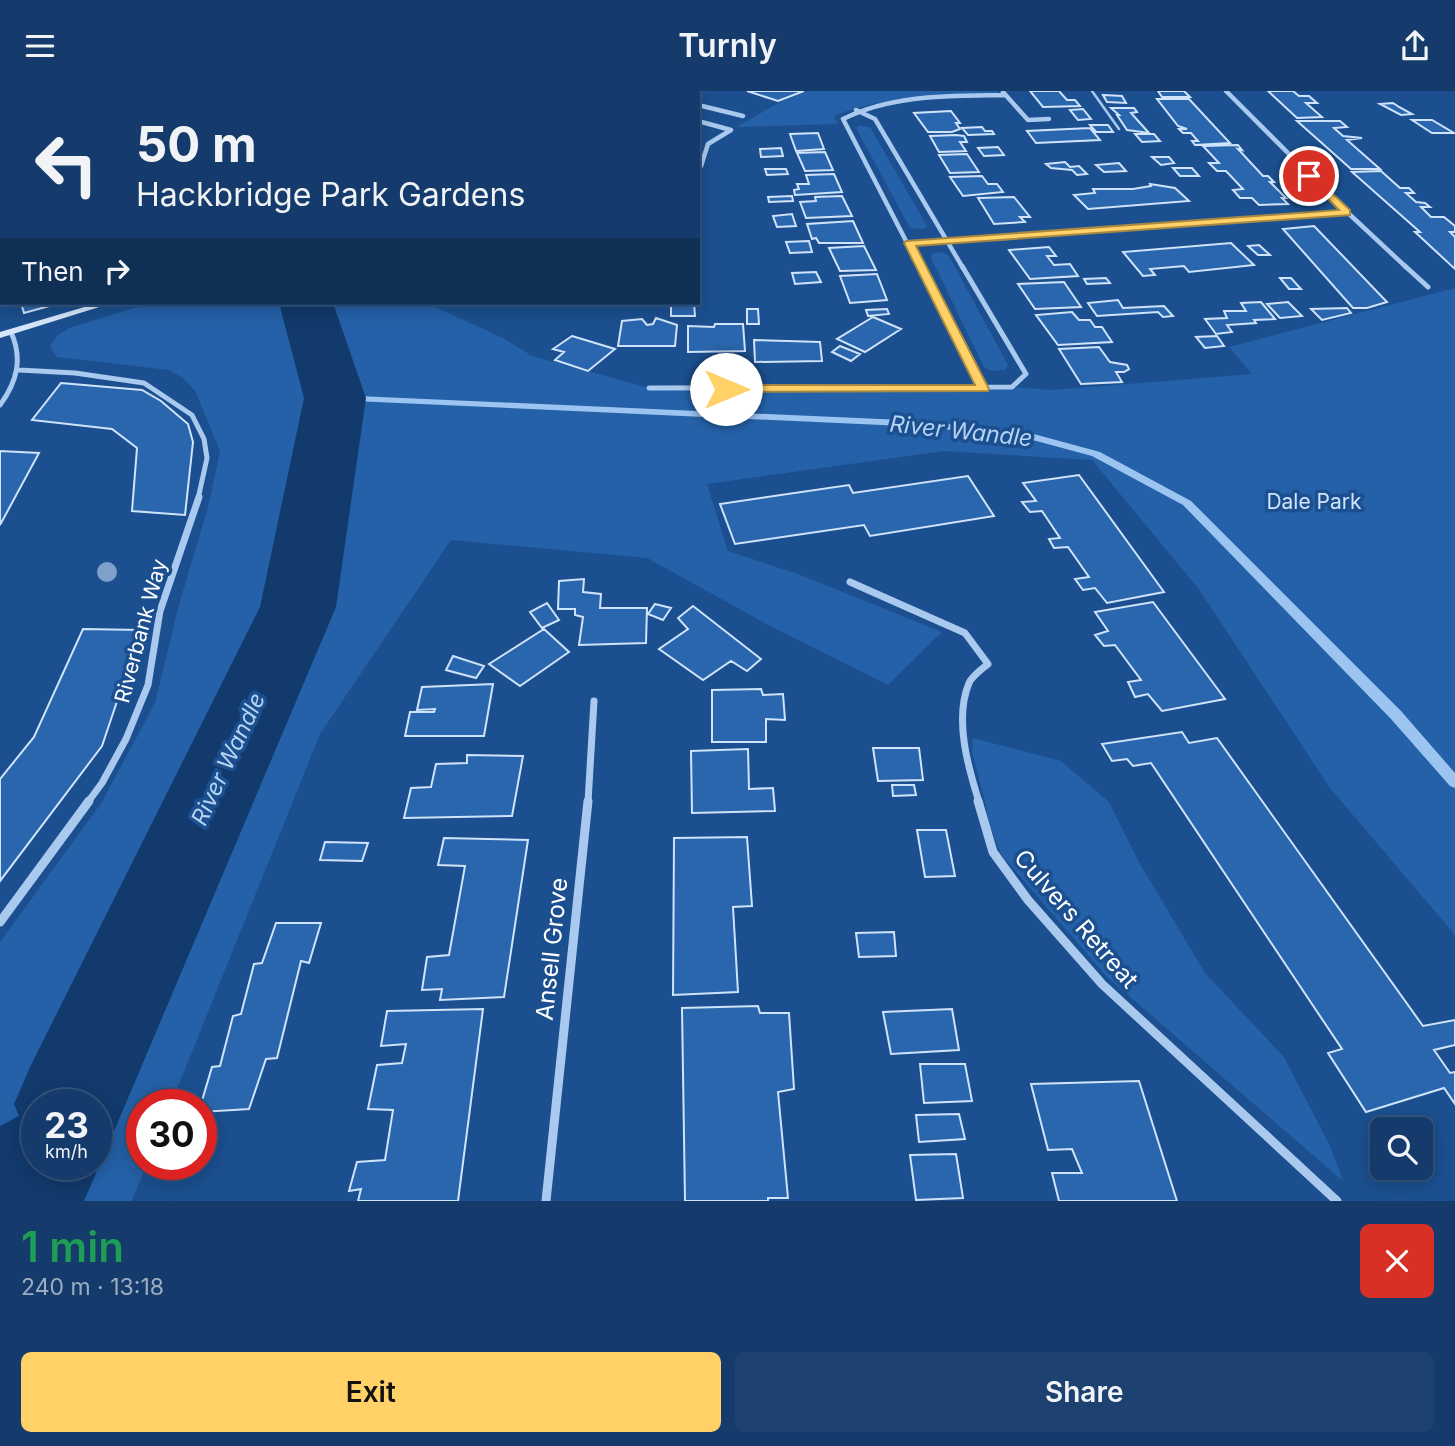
<!DOCTYPE html>
<meta charset="utf-8">
<style>
:root{--surface:#143b6b;--page:#1d4271;--text:#f1f3f6;--muted:#9dadc1;--line:#33557e;--accent:#ffd166}
body{margin:0;font-family:Inter,sans-serif;background:var(--page);color:var(--text);height:100vh;display:flex;flex-direction:column;font-size:26px;white-space:nowrap}
*{box-sizing:border-box;margin:0}
p{font-size:23px;color:var(--muted)}
.icon{flex:none;width:38px;height:38px;fill:none;stroke:currentColor;stroke-width:2;stroke-linecap:round;stroke-linejoin:round}
.map{position:relative;height:1110px;overflow:hidden}
.sheet{display:flex;flex-direction:column;background:var(--surface);flex:1}
.sheet>*{flex:none}
.banner{position:absolute;left:0px;top:0px;width:700px;height:214px;box-shadow:0 4px 18px #0003,0 0 0 2px var(--line);background:#143b6b;color:var(--text);overflow:hidden}
.fabs{position:absolute;left:1370px;top:1026px;display:grid;gap:14px}
.fabs a{display:grid;place-items:center;width:63px;height:63px;border-radius:10px;background:var(--surface);box-shadow:0 4px 18px #0003,0 0 0 2px var(--line);font-size:35px}
.speed{position:absolute;left:21px;top:998px;display:flex;gap:14px;font-size:35px;font-weight:700;text-align:center}
.speed>*{display:grid;place-content:center;width:91px;height:91px;border-radius:50%;background:var(--surface);box-shadow:0 4px 18px #0003,0 0 0 2px var(--line);line-height:1}
.speed small{font-size:18px;font-weight:400}
.speed .limit{border:10px solid #d22;background:#fff;color:#111}
.pin{position:absolute;display:grid;place-items:center;width:60px;height:60px;color:#fff;margin:-30px;border:4px solid #fff;border-radius:50%;box-shadow:0 2px 7px #0007}
.me{position:absolute;width:77px;margin:-38px;rotate:90deg;stroke-linejoin:round;filter:drop-shadow(0 0 5px #0008)}
.turn{display:flex;align-items:center;gap:24px;height:147px;padding:0 21px;font-size:32px}
.turn .icon{width:91px;height:91px;stroke-width:2.5}
.turn b{display:block;font-size:49px;line-height:60px}
.then{display:flex;align-items:center;height:66px;padding:0 21px;background:#0003;gap:14px;font-size:26px}
.round{display:grid;place-items:center;flex:none;width:74px;height:74px;border-radius:10px;background:var(--page)}
.overview{display:flex;align-items:center;justify-content:space-between;height:119px;padding:0 21px}
h1{font-size:42px;font-weight:600;line-height:52px;color:#1e9e55}
.action{display:flex;gap:14px;margin-top:auto;padding:14px 21px}
.action a{flex:1;height:80px;border-radius:10px;background:var(--accent);color:#111;font-size:28px;font-weight:600;line-height:80px;text-align:center}
.action a+a{background:var(--page);color:var(--text)}
header{display:flex;justify-content:space-between;align-items:center;height:91px;padding:0 21px;background:var(--surface);font-size:32px;font-weight:600}
.map>svg:first-child{display:block}
.green{fill:#2461a8;fill-rule:evenodd}
.lines{fill:none;stroke-linecap:round;stroke-linejoin:round}
.stream{fill:#9cc4f0;fill-rule:evenodd}
.river{fill:#123a6d;fill-rule:evenodd}
.building{fill:#2a66ad;stroke:#cfe3fa;stroke-width:2}
.lane{stroke:#a9c9ee;stroke-width:2.5}
.street-far3{stroke:#a9c9ee;stroke-width:4.5}
.street-far2{stroke:#a9c9ee;stroke-width:5}
.street-far1{stroke:#a9c9ee;stroke-width:7}
.street{stroke:#a9c9ee;stroke-width:9}
.secondary{fill:#d6e6fa;fill-rule:evenodd}
.tree{fill:#7ea0ca}
.route{fill:#ffd166;stroke:#a68842;stroke-width:2}
.labels{text-anchor:middle;stroke-width:7;stroke-linejoin:round;paint-order:stroke}
.park-label{font-size:21px;fill:#cfe3fa;stroke:#1b4f8f}
.street-label{font-size:21px;fill:#fff;stroke:#1b4f8f}
.water-label{font-size:23px;font-style:italic;fill:#b5d3f5;stroke:#1b4f8f}
.near-street-label{font-size:24px;fill:#fff;stroke:#1b4f8f}
</style>
<header><svg class="icon" aria-label="menu" viewBox="0 0 24 24"><path d="M4 6h16M4 12h16M4 18h16"/></svg>Turnly<svg class="icon" aria-label="share" viewBox="0 0 24 24"><path d="M12 15V3M7 8l5-5 5 5M5 13v7h14v-7"/></svg></header>
<div class="map">
<svg width="1455" height="1110" viewBox="0 0 1455 1110">
<rect width="100%" height="100%" fill="#1b4f8f"/>
<path class="green" d="M808 0H997L999 2C943 5 886 4 834 25L838 33 736 36 782 10Z
M859 35 870 36 927 135 924 138 910 137 856 37Z
M942 161 949 165 1008 274 1005 279 992 280 984 276 931 167 933 162Z
M1455 197V844L1330 697 1198 497 1092 369 944 360 707 393 728 460 798 483 942 541 888 594 772 536 647 467 451 449 320 643 171 1013H142V1073H147L132 1110H0V851L102 711 155 612 178 517 208 416 220 360 195 300 183 287 169 279 57 266 50 255 57 245 69 237 151 212H427L505 248 532 265 649 297 1012 296 1052 299 1252 283 1229 256ZM37 1013H96V1073H37Z
M973 647 1061 670 1109 711 1140 773 1205 882 1284 966 1331 1057 1343 1090 1107 886 1001 763 988 730 986 714 972 661Z"/>
<g class="lines">
<path class="stream" d="M335 304 925 330 1030 342 1100 361 1191 410 1401 620 1455 682V697L1450 695 1391 628 1183 414 1092 365 1029 348 925 336 332 309 330 307Z"/>
<path class="river" d="M4 0H44V2H4Z
M279 212H333L366 307 336 516 109 1052 96 1058V1013H37V1073H96V1065L100 1073 84 1110H0V1035L19 1025 14 1013 31 974 260 516 304 307Z"/>
</g>
<path class="building" d="M747 0H804L778 10Z
M1030 0H1059L1067 9H1075L1080 15 1043 16Z
M1158 0H1184L1190 6H1162Z
M1268 0H1293L1299 5H1309L1317 12H1306L1322 26 1297 27Z
M1103 4 1122 5 1126 12 1107 11Z
M1157 8H1189L1230 52 1195 54 1192 50H1198L1191 42H1183L1179 38H1187L1178 35Z
M1393 12 1399 16 1412 23 1401 24 1380 13Z
M1111 17H1134L1137 21 1131 22 1149 42 1127 39 1117 24H1119Z
M1083 18 1091 28 1078 29 1070 19Z
M951 20 960 32H956L960 38 952 41H928L914 22Z
M1412 29H1432L1454 42H1432Z
M1297 30H1340L1347 36 1334 37 1343 45 1362 47 1347 49 1380 78H1351Z
M1090 34H1108L1113 41H1096Z
M982 36 985 40H992L994 43 968 44 962 37Z
M1090 37 1100 49 1036 52 1027 40Z
M818 42 824 58 796 60 790 43Z
M1135 43H1154L1160 50 1142 51Z
M956 44 964 45 967 51H960L966 60 939 61 930 45Z
M1238 54 1242 59 1238 58 1263 85H1268L1274 91H1270L1286 107H1282L1288 113 1259 114 1252 107H1240L1233 99 1243 98 1226 80H1217L1209 72H1219L1203 55Z
M998 56 1004 64 984 65 978 57Z
M781 57 783 65 761 66 760 58Z
M825 61 833 79 805 80 797 62Z
M967 63 979 81 950 82 939 64Z
M1152 66H1169L1174 72 1161 74Z
M1065 71 1070 76 1079 75 1087 83 1077 84 1072 79 1051 77 1046 73Z
M1119 72 1126 80 1104 81 1096 74Z
M1173 77H1192L1199 85H1180Z
M765 78H786L788 83 767 84Z
M1381 80 1400 97H1409L1414 102H1406L1416 111 1425 112 1430 116H1421L1431 126H1444L1455 135V141H1450L1455 146V178L1415 141H1420L1352 81Z
M834 83 842 101 795 104 794 99 799 98 797 93H809L806 84Z
M982 85 988 93H997L1003 101 963 105 950 86Z
M1150 93 1175 97 1189 110 1088 118 1074 104 1095 102 1093 98H1133L1151 95Z
M792 105 793 110 769 111 768 106Z
M842 105 852 125 806 127 800 111 816 110 815 106Z
M1014 106 1030 126H1020L1025 131 994 133 978 107Z
M792 123 796 135 777 136 773 125Z
M853 130 863 152H819L816 147 812 148 807 133Z
M1314 135 1387 211 1367 217H1353L1283 138Z
M809 150 812 161 790 162 786 151Z
M1231 152 1254 174 1189 181 1184 175 1150 178 1155 184 1143 185 1123 161Z
M1259 154 1270 164H1258L1248 155Z
M864 155 876 179 840 180 829 157Z
M1049 156 1056 165H1047L1054 174 1070 173 1078 185 1030 188 1009 159Z
M816 181 821 191 795 193 792 182Z
M877 183 887 209 850 212 840 185Z
M1106 187 1110 192 1087 193 1084 188Z
M1280 187H1291L1301 198H1289Z
M1064 191 1081 216 1035 218 1018 193Z
M1118 209 1123 217 1164 215 1173 225 1163 226 1158 221 1097 225 1088 212Z
M1261 211 1275 228 1254 229 1256 232 1227 234 1232 241 1216 243 1205 228 1227 227 1224 220H1246L1241 212Z
M1288 211 1302 225 1280 227 1267 213Z
M21 212H60L24 222Z
M671 212H694L695 225H671Z
M1347 217 1351 222 1322 229 1311 218Z
M747 218H758L759 233H747Z
M887 218 889 223 868 225 866 219Z
M1072 221 1079 229H1090L1095 236H1102L1112 251 1058 254 1036 224Z
M873 226 901 238 865 261 837 248Z
M656 227 677 234 675 255H618L622 230 642 228 647 234 653 233Z
M715 233H743L745 260 688 261V235L714 236Z
M572 245 615 258 588 280 555 269 564 261 553 258Z
M1217 245 1224 255 1205 257 1196 246Z
M754 249 820 251 822 270 755 271Z
M840 255 860 263 851 270 832 261Z
M1099 256 1110 271 1127 274 1129 278 1124 281H1116L1122 291 1081 293 1059 258Z
M61 292 142 299 161 310 188 333 193 351 185 424 132 420 137 357 112 338 32 329Z
M0 360 39 362 0 434Z
M1079 384 1164 501 1107 512 1095 497 1083 499 1075 488 1089 486 1068 456 1054 457 1049 448 1060 447 1042 420 1030 421 1022 411 1036 410 1023 392Z
M968 385 994 425 870 445 864 434 735 453 720 413 849 394 853 402Z
M584 488 583 501 601 503 600 517H647L646 552 579 554 583 526 575 524V518H558L559 490Z
M1153 511 1225 608 1162 620 1148 603 1135 606 1128 591 1141 589 1115 554 1104 555 1095 544 1108 540 1095 521Z
M547 512 559 529 542 537 530 521Z
M655 513 671 517 663 529 648 523Z
M693 515 761 568 747 580 731 570 703 589 659 558 688 538 678 527Z
M83 538 141 539 102 655 0 790V688L34 646Z
M544 538 569 561 520 595 489 573Z
M453 565 484 575 476 587 446 579Z
M493 593 484 645H405L410 621H434L435 618 417 619 422 596Z
M761 598 763 604 783 603 785 629 766 628V651H712V599Z
M1182 641 1189 652 1217 647 1423 935 1455 929V954L1434 959 1450 982 1455 981V1013L1444 997 1366 1021 1328 962 1342 958 1151 672 1133 675 1127 668 1112 670 1102 653Z
M873 657H919L923 689 878 690Z
M748 658 749 698 773 697 775 720 692 722 691 660Z
M467 664 523 665 512 725 404 727 411 697 431 696 436 673 467 672Z
M892 694H914L916 704 893 705Z
M917 739H946L955 785 925 786Z
M747 746 752 815 733 816 738 901 673 904 674 747Z
M444 747 528 749 504 906 440 909 442 898 422 899 427 866 449 864 465 775 438 774Z
M325 751 368 752 362 770 320 769Z
M276 832H321L309 872 301 870 277 967 266 968 249 1018 201 1021V1013L212 976 220 975 233 925 241 923 254 873 262 872Z
M894 841 896 865 859 866 856 842Z
M758 915 760 922H789L794 998 778 1001 788 1107H768V1110H685L682 917Z
M483 918 458 1110H358L361 1098 349 1100 357 1071 385 1069 393 1019 368 1018 377 974 402 972 406 953 381 955 387 920Z
M952 918 959 959 891 963 883 921Z
M920 973H965L972 1010 924 1012Z
M1139 990 1177 1110H1059L1052 1082H1082L1072 1058 1048 1059 1031 993Z
M959 1023 965 1048 919 1051 916 1024Z
M956 1063 963 1107 916 1109 910 1064Z"/>
<g class="lines">
<path class="lane" d="M1092 0 1119 38"/>
<path class="street-far3" d="M586 0 594 2
M642 0 649 2
M1226 0 1347 121 1407 177
M1003 1 1028 29 1049 28
M173 2 177 0
M225 2 229 0
M698 14 743 25
M856 19 875 28 963 177
M698 30 731 39 708 53 701 75
M0 75 2 77
M909 152 1347 121
M920 177 843 28C893 3 950 5 1005 4"/>
<path class="street-far2" d="M919 175 983 297
M1405 175 1428 196
M19 279 75 282 144 292 192 324 204 348 207 367 198 408
M649 297 1012 296 1026 283 962 175
M0 314C17 291 23 268 11 241"/>
<path class="street-far1" d="M850 491 965 542 988 573C982 578 972 585 969 592 954 628 968 676 979 711
M88 711 102 692 126 648 148 594 160 520 199 406
M588 711 594 610"/>
<path class="street" d="M978 710 993 761 1028 809 1102 893 1337 1110
M0 831 89 710
M546 1110 588 710"/>
<path class="secondary" d="M511 0 509 2H501L502 0Z
M98 212H112L0 247V241Z"/>
</g>
<circle class="tree" cx="107" cy="481" r="10"/>
<path class="route" d="M1306 83H1312L1350 119V124L916 155 989 298 988 300 726 301 720 298 726 294H975L904 152 906 150 1339 119 1306 86Z"/>
<g class="labels">
<g class="park-label">
<text x="1314" y="418">Dale Park</text>
</g>
<g class="street-label">
<text transform="translate(141 540) rotate(-75)" y="7">Riverbank Way</text>
</g>
<g class="water-label">
<text transform="translate(961 340) rotate(6)" y="8">River Wandle</text>
<text transform="translate(228 668) rotate(-65)" y="8">River Wandle</text>
</g>
<g class="near-street-label">
<text transform="translate(1076 828) rotate(49)" y="8">Culvers Retreat</text>
<text transform="translate(552 858) rotate(-84)" y="8">Ansell Grove</text>
</g>
</g>
</svg>
<div class="fabs">
<a><svg class="icon" aria-label="search" viewBox="0 0 24 24"><circle cx="10" cy="10" r="6"/><path d="M15 15l6 6"/></svg></a>
</div>
<div class="speed"><div>23<small>km/h</small></div><div class="limit">30</div></div>
<div class="pin" style="left:1309px;top:85px;background:#d93025"><svg class="icon" aria-label="arrive" viewBox="0 0 24 24"><path d="M6 21V4h12l-3 4 3 4H6"/></svg></div>
<svg class="me" style="left:726px;top:298px" viewBox="-20 -20 40 40"><circle r="19" fill="#fff"/><path d="M0-13L10 11 0 6-10 11z" fill="#ffd166"/></svg>
<div class="banner">
<div class="turn"><svg class="icon" aria-label="left" viewBox="0 0 24 24"><path d="M17 20v-9H6M10 6l-5 5 5 5"/></svg><div><b>50 m</b>Hackbridge Park Gardens</div></div>
<div class="then">Then<svg class="icon" aria-label="right" viewBox="0 0 24 24"><path d="M7 20v-9h11M14 6l5 5-5 5"/></svg></div>
</div>
</div>
<section class="sheet">
<div class="overview"><div><h1>1 min</h1><p>240 m · 13:18</p></div><a class="round" style="background:#d93025;color:#fff"><svg class="icon" aria-label="close" viewBox="0 0 24 24"><path d="M6 6l12 12M18 6L6 18"/></svg></a></div>
<div class="action"><a>Exit</a><a>Share</a></div>
</section>
